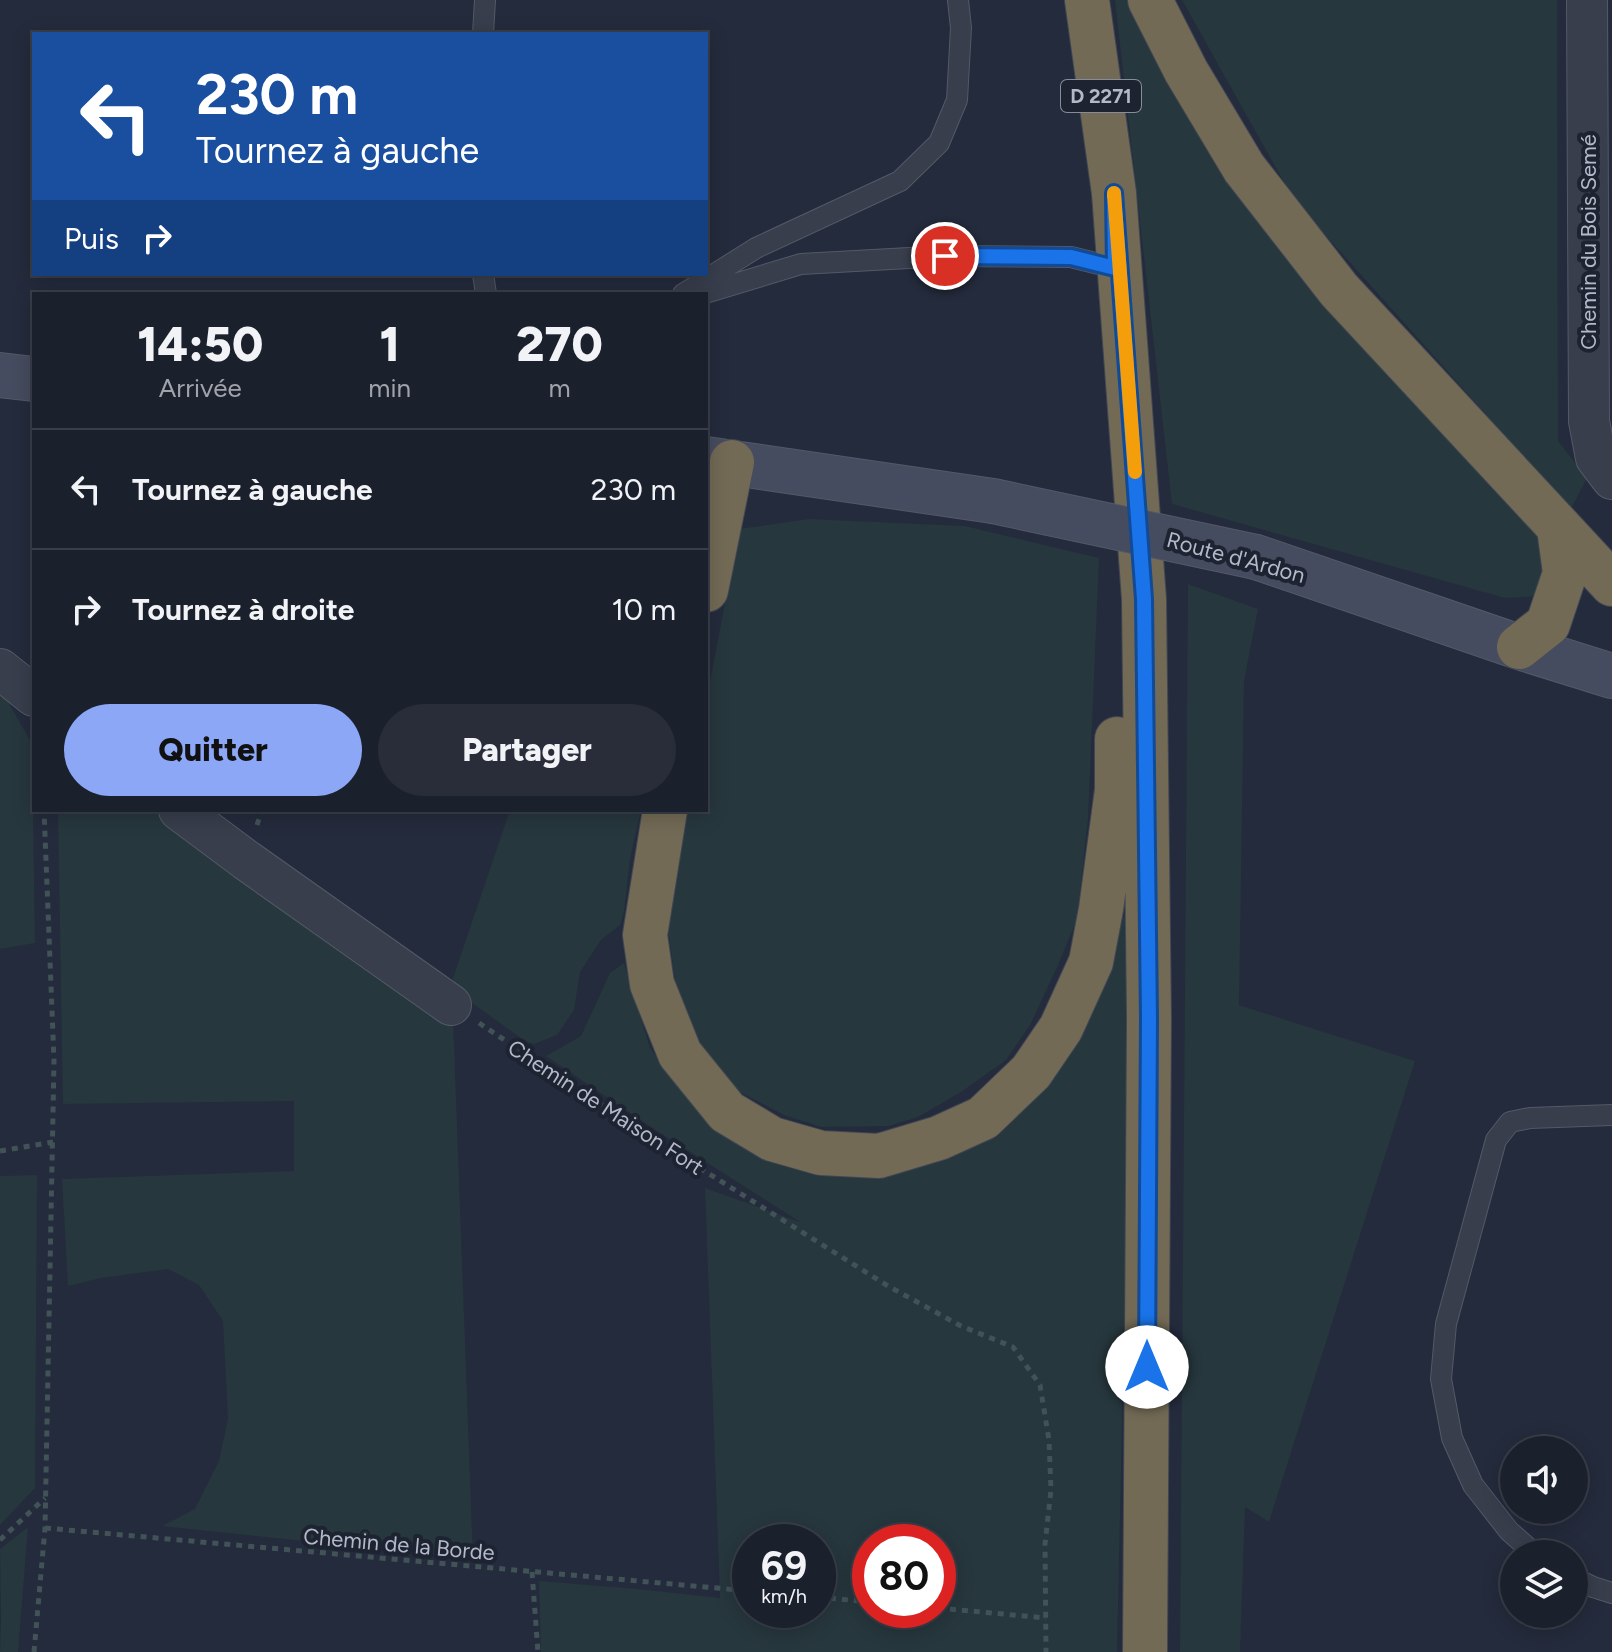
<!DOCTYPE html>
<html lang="fr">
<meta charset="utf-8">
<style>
:root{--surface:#1b202d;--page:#282d39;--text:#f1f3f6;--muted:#a0a3aa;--line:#393e49;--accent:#8ba7f5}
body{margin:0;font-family:Figtree,sans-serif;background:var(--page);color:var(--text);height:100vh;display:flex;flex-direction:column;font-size:30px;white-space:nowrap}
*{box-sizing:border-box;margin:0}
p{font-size:26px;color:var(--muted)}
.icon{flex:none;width:44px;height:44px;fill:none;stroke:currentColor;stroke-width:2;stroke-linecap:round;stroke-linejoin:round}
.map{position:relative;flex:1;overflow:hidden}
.panel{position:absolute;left:32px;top:292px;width:676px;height:520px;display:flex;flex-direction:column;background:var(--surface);border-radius:0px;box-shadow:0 4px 20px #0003,0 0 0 2px var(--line)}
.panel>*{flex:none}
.banner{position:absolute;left:32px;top:32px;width:676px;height:244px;border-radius:0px;box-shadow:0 4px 20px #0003,0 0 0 2px var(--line);background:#1a4fa0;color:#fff;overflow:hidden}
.controls{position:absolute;left:1500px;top:1436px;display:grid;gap:16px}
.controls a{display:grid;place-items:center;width:88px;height:88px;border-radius:50%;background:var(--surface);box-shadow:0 4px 20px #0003,0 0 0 2px var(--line);font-size:40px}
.speed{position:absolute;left:732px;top:1524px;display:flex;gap:16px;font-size:40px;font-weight:700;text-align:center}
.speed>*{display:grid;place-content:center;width:104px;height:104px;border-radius:50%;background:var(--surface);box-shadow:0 4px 20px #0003,0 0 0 2px var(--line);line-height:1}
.speed small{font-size:20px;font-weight:400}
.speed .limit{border:12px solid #d22;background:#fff;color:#111}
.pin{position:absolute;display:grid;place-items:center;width:68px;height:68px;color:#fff;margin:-34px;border:4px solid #fff;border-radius:50%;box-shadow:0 2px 8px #0007}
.me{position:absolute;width:88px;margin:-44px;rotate:0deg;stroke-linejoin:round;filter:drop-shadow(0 0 6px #0008)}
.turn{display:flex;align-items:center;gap:28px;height:168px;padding:0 32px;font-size:36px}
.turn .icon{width:104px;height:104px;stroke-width:2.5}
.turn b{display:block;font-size:56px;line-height:68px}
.then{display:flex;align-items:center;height:76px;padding:0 32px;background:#0003;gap:16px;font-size:30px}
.eta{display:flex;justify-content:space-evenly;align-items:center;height:136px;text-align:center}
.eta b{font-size:48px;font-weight:800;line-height:56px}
.cta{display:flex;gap:16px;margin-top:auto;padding:16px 32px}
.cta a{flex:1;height:92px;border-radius:48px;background:var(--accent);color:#111;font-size:32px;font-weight:800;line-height:92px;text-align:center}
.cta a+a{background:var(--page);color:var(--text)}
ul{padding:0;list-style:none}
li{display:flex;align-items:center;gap:24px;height:120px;padding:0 32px;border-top:2px solid var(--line)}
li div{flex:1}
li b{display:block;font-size:30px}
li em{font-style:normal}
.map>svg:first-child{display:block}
.green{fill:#26373d;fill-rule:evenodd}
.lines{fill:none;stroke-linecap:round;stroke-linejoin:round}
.lane-casing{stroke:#535967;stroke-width:22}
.street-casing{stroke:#535967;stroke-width:42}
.secondary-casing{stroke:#535967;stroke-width:46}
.highway-casing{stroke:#404654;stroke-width:46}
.path{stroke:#415357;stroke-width:5;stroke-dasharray:6 6;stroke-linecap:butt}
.lane{stroke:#383e4c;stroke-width:20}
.street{stroke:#383e4c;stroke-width:40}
.secondary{stroke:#464c5f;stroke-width:44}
.highway{stroke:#726a55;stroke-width:44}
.secondary-bridge-casing{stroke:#535967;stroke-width:46;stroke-linecap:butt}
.secondary-bridge{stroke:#464c5f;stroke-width:44}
.route-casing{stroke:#114b97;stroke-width:20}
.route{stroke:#1a73e8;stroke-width:14}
.slow{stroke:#f59e0b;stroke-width:14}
.labels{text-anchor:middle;stroke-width:8;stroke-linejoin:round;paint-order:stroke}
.shield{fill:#1d2331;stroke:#868c9b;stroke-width:2}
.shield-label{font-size:20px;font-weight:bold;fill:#b3b9c8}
.street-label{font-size:22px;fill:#b3b9c8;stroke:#1d2331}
</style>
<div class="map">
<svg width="1612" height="1652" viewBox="0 0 1612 1652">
<rect width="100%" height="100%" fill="#242b3c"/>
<path class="green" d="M1115 0H1133L1545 543V565L1540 596 1505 598 1172 504Z
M1182 0H1557L1558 441 1587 478 1571 509 1294 200Z
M809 519 965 526 1099 558 1088 819 1077 919 1058 965 1030 1025 1006 1060 961 1092 918 1117 889 1126 821 1127 784 1115 740 1092 704 1056 679 1009 666 913 686 810H706V703L739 529Z
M1188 584 1258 609 1244 681 1239 1005 1415 1061 1269 1522 1245 1507 1240 1652H1180Z
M0 692 5 696 32 744 35 943 0 949Z
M58 810H164L453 1018 473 1559 162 1526 195 1509 219 1461 228 1418 223 1321 199 1285 168 1269 101 1278 68 1286 62 1179 294 1171V1101L63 1104Z
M510 810H641L630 859 624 912 620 925 601 940 580 972 574 1010 557 1035 534 1044 525 1041 450 987Z
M1119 915 1133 918 1117 1652H541L539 1581 638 1589 720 1598 705 1188 800 1222 651 1127 546 1056 581 1036 610 973 624 963 650 1048 679 1088 725 1127 775 1158 973 1137ZM750 1542H818V1610H750ZM870 1542H938V1610H870Z
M37 1175 35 1488 0 1525V1176Z
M28 1527 18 1652H0L1 1622 0 1549Z"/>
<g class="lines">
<defs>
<path id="lane" d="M483 34 485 0
M483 274 486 294
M683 294 756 248 900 181 939 143 957 100 961 28 958 0
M702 294 801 264 945 256 1071 257 1115 268
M1535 1554 1509 1531 1473 1485 1452 1438 1441 1379 1446 1324 1496 1140 1510 1122 1530 1118 1612 1115
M1574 1578 1593 1587 1612 1593"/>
<path id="street" d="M1587 0 1589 421 1596 458 1612 479
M0 669 34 696
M179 810 246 860 451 1005"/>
<path id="secondary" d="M0 375 34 379
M706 459 993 501
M1256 557 1519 647 1612 676"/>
<path id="highway" d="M1087 0 1114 193 1144 599 1149 1018 1145 1652
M1150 0 1186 71 1244 168 1339 290 1612 584
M706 590 732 462
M1519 647 1548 624 1565 573 1559 528
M665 810 645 935 652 984 680 1054 727 1112 772 1139 821 1153 879 1156 939 1138 983 1118 1031 1072 1061 1028 1091 962 1101 909 1117 790V739"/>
</defs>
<use href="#lane" class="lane-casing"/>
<use href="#street" class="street-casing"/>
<use href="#secondary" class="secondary-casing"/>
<use href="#highway" class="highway-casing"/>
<path class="path" d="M257 825 262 810
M479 1023 644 1133 888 1286 961 1326 1013 1347 1040 1385 1049 1440 1051 1490 1045 1544 1046 1652
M0 1151 53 1142
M45 1528 750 1591
M0 1540 45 1498
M532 1572 538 1652
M818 1597 870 1602
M938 1608 1046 1618
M34 1652 45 1528 54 1061 44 810"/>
<use href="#lane" class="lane"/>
<use href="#street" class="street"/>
<use href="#secondary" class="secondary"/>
<use href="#highway" class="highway"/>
<defs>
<path id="secondary-bridge" d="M993 501 1256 557"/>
</defs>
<use href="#secondary-bridge" class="secondary-bridge-casing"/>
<use href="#secondary-bridge" class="secondary-bridge"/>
</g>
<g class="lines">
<defs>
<path id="route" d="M945 256 1071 257 1115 268 1114 193 1144 599 1149 1018 1147 1367"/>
</defs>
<use href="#route" class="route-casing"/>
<use href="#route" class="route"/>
<path class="slow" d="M1114 197V193L1135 472"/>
</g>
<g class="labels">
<rect class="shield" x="1061" y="80" width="80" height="32" rx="6"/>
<g class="shield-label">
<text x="1101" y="103">D 2271</text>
</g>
<g class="street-label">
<text transform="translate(1588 242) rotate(-90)" y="8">Chemin du Bois Semé</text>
<text transform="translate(1236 557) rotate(15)" y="8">Route d'Ardon</text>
<text transform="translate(606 1107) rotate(33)" y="8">Chemin de Maison Fort</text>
<text transform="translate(399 1544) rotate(5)" y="8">Chemin de la Borde</text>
</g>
</g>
</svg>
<div class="controls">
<a><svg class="icon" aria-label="sound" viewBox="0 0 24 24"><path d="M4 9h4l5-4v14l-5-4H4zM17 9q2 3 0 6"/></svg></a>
<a><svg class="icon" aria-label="layers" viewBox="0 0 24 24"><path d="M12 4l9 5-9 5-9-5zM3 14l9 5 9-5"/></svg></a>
</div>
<div class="speed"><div>69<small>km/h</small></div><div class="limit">80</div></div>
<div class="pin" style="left:945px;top:256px;background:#d93025"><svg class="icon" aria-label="arrive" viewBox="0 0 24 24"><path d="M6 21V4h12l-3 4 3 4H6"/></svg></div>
<svg class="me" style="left:1147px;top:1367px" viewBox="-20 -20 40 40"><circle r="19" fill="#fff"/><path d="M0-13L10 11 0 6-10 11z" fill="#1a73e8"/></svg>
<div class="banner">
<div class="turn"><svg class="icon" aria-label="left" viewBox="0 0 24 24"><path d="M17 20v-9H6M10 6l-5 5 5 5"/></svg><div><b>230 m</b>Tournez à gauche</div></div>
<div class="then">Puis<svg class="icon" aria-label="right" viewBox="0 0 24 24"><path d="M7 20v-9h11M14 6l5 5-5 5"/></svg></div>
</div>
<section class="panel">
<div class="eta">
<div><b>14:50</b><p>Arrivée</p></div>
<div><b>1</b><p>min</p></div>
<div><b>270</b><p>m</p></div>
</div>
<ul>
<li><svg class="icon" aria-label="left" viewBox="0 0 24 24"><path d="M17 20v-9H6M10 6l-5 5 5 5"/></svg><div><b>Tournez à gauche</b></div><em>230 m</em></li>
<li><svg class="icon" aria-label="right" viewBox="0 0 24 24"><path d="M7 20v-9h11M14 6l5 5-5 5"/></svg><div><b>Tournez à droite</b></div><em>10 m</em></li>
</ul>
<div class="cta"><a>Quitter</a><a>Partager</a></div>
</section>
</div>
